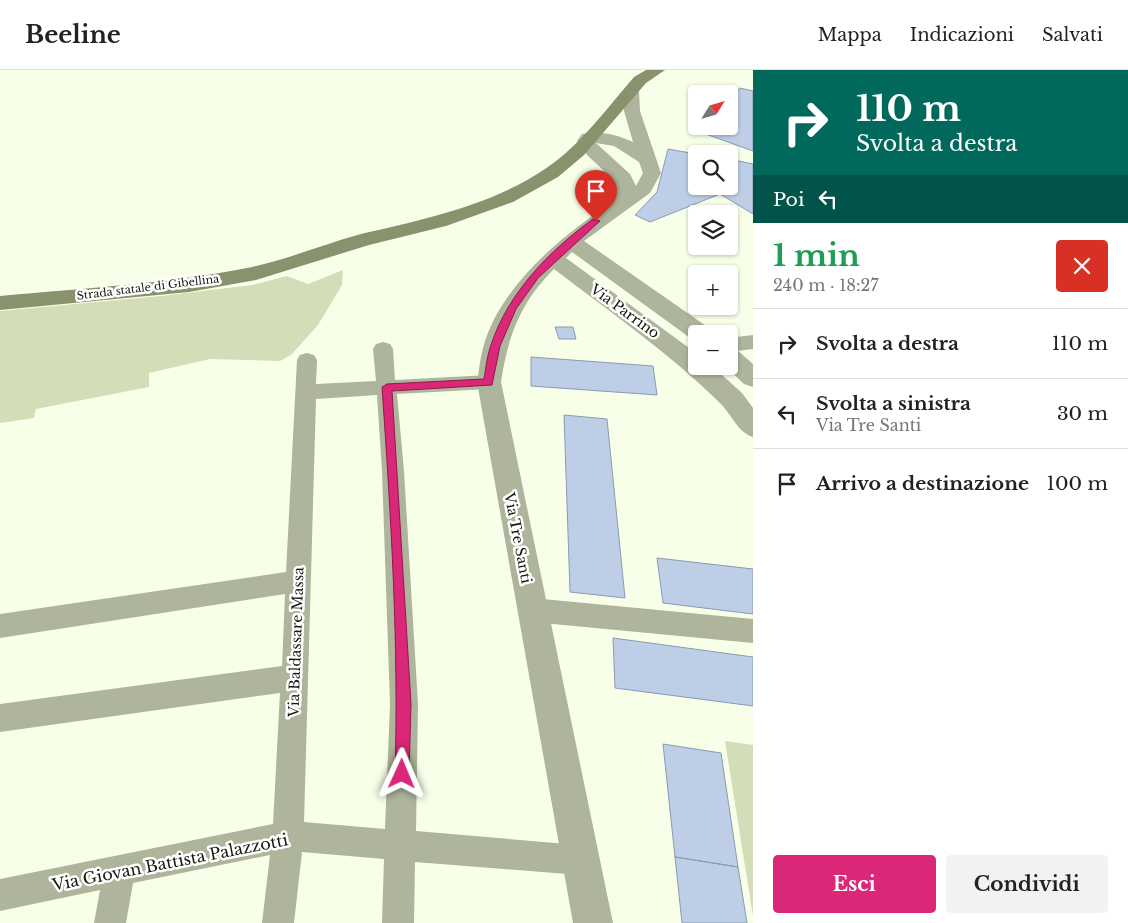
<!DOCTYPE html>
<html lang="it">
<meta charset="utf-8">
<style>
:root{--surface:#fff;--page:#f2f2f2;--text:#222;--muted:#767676;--line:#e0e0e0;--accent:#db2777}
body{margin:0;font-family:"Libre Baskerville",serif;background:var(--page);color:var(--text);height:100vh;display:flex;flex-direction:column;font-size:19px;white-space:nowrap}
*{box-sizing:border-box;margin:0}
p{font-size:16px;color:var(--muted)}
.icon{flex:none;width:28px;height:28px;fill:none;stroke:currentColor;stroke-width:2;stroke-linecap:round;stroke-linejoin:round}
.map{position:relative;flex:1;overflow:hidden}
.panel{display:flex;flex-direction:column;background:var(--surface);width:375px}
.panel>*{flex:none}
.banner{background:#00695c;color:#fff;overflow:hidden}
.needle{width:32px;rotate:53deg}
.tools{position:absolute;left:688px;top:15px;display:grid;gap:10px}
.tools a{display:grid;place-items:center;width:50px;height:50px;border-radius:5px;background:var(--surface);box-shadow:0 1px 4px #0004;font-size:25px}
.pin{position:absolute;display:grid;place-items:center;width:42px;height:42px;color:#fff;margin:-51px -21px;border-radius:50% 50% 50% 0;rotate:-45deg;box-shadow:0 0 5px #0007}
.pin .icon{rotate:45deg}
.me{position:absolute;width:55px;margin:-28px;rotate:1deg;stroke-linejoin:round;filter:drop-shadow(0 0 4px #0008)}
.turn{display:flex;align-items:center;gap:18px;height:105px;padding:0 20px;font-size:22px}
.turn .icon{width:65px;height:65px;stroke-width:2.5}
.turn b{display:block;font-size:35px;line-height:42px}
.then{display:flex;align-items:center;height:48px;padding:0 20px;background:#0003;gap:10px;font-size:19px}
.round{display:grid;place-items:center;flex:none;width:52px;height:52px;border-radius:5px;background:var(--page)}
.overview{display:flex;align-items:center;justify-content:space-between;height:85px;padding:0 20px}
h1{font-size:30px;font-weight:800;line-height:38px;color:#1e9e55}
.button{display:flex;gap:10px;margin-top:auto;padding:10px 20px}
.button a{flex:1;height:58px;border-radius:5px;background:var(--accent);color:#fff;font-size:20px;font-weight:800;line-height:58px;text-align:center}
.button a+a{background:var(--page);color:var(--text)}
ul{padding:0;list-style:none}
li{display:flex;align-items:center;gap:15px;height:70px;padding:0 20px;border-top:1px solid var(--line)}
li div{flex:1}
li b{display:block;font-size:19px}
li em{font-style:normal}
header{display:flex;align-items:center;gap:30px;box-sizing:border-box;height:70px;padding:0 25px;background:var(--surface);border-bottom:1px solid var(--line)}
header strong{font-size:24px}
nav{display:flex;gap:28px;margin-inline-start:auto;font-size:18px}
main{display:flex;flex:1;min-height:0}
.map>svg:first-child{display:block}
.green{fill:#d3ddb7}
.building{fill:#bdcee6;stroke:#8a9ab1}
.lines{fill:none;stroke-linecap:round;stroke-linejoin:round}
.minor{fill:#aeb59c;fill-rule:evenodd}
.tertiary{fill:#aeb59c;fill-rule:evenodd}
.secondary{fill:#89926d;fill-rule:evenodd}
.route{fill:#db2777;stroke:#8e194d}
.labels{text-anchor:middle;stroke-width:5;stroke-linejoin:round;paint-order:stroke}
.far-street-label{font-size:11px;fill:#17190f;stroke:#fff}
.street-label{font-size:14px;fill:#17190f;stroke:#fff}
.near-street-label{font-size:16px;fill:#17190f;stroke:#fff}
</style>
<header>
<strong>Beeline</strong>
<nav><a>Mappa</a><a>Indicazioni</a><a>Salvati</a></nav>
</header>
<main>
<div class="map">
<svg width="753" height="853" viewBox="0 0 753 853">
<rect width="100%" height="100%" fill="#f8ffe8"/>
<path class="green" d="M343 200 342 215 318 255 291 285 280 291 210 289 149 303V317L36 339 34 348 0 353V241L161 226 252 215 287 206 308 214Z
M725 671 753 675V846Z"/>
<path class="building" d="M740 18 753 21V81L700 62 702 56H729V31Z
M668 79 696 84V116H729V89L753 94V144L720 124 650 152 635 145 657 122Z
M555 257H573L576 269H559Z
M531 287 653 296 657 325 531 316Z
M564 345 607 349 625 528 570 522Z
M657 488 753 499V544L663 533Z
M613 568 753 587V636L615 618Z
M663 674 721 683 738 797 675 787Z
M675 787 738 797 747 853H682Z"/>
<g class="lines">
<path class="minor" d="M753 265V279L729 282V268Z
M383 272 390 274 393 279 395 310 489 305 496 307 499 312 496 317 489 319 397 324 404 401 418 634 416 761 579 775 590 779 594 790 590 801 579 805 415 792 414 853H382L384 789 302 782 294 853H262L270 785 133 813 126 853H94L100 820 0 841V809L273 754 280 623 0 662V634L282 596 285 524 0 568V544L286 502 297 290 300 285 307 283 314 285 317 290 316 314 376 311 373 279 376 274ZM377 325 382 401 390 634 385 759 304 752 316 329Z
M532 528 753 549V573L532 552 523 548 519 540 523 532Z"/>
<path class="tertiary" d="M631 16 639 21 640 41 661 103 650 123 584 171 709 258 712 264H696V271L693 270 572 182 566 188 696 283V296H712L742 323 753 338V367C737 362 731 343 719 332 669 283 610 242 554 199 520 233 508 266 501 312L613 853H573L477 312C479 301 480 289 483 278 499 216 564 164 614 131V110L588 86 577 71 582 64C599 60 617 65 633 72L624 41 623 21ZM596 73 614 76 639 92 643 103 636 116 630 104Z
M729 278 737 280 753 294V317L744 314 725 296H729Z"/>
<path class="secondary" d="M646 0H665L646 13 584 85 558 107 513 132 446 156 369 175 256 210 189 222 0 240V226C84 218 169 214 252 197 289 189 324 174 361 164 424 149 490 136 545 99 580 76 607 38 634 7Z"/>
</g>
<path class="route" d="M593 149 600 151 538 208 516 239 500 276 492 315 392 321 411 634 409 704 407 710 402 712 397 710 395 704C399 576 391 446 382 317L387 314 484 309C486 298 487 285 491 275 508 223 549 181 593 149Z"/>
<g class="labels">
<g class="far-street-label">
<text transform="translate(148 217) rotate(-7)" y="4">Strada statale di Gibellina</text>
</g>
<g class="street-label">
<text transform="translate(625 241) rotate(36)" y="5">Via Parrino</text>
<text transform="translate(518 468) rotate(79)" y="5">Via Tre Santi</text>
<text transform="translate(296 572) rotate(-88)" y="5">Via Baldassare Massa</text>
</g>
<g class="near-street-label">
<text transform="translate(170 792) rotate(-11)" y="6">Via Giovan Battista Palazzotti</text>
</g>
</g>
</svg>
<div class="tools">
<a><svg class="needle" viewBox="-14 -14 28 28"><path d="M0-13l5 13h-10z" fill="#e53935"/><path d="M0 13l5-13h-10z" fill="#767676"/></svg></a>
<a><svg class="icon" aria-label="search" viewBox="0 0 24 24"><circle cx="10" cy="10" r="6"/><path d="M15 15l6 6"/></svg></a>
<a><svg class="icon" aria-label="layers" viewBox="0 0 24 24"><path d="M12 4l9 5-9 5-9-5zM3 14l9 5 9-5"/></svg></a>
<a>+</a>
<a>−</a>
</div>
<div class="pin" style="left:596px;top:151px;background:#d93025"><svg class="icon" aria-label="arrive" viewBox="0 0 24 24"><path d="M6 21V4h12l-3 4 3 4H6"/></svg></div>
<svg class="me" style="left:402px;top:704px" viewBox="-20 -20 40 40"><path d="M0-17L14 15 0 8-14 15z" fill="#db2777" stroke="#fff" stroke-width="4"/></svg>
</div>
<section class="panel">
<div class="banner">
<div class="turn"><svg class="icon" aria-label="right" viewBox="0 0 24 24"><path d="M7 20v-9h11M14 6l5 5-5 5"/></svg><div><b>110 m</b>Svolta a destra</div></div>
<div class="then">Poi<svg class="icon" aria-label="left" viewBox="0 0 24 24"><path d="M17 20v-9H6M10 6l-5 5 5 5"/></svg></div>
</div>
<div class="overview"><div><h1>1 min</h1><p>240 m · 18:27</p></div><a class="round" style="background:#d93025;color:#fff"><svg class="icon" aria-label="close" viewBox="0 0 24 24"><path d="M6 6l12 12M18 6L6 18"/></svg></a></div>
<ul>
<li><svg class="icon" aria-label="right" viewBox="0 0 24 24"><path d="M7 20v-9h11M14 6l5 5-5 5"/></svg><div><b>Svolta a destra</b></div><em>110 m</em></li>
<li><svg class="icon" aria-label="left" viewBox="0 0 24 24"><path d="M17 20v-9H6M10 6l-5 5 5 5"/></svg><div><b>Svolta a sinistra</b><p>Via Tre Santi</p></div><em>30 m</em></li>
<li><svg class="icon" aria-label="arrive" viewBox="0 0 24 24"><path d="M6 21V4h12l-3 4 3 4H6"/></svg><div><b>Arrivo a destinazione</b></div><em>100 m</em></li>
</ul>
<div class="button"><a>Esci</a><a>Condividi</a></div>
</section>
</main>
